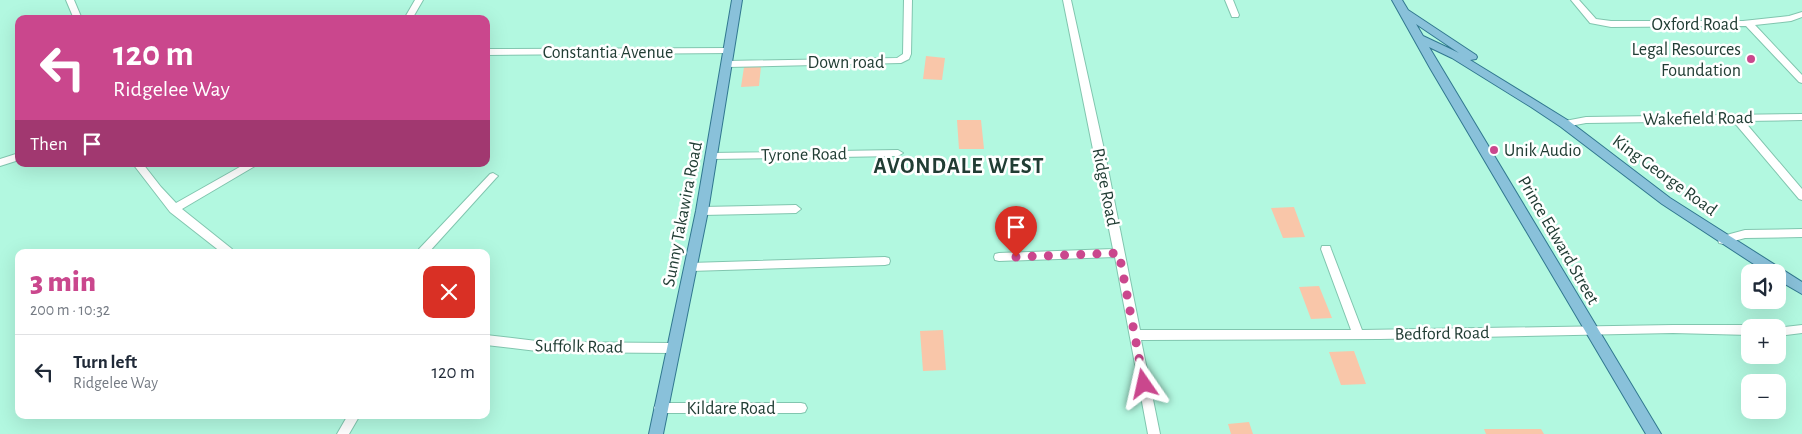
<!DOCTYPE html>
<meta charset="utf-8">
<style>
:root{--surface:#fff;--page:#f6f6f7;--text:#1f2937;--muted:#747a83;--line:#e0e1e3;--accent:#ca478d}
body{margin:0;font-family:"Alegreya Sans",sans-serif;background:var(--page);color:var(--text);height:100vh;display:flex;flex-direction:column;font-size:19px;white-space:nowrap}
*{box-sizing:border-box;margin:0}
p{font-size:16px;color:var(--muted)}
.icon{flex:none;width:28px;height:28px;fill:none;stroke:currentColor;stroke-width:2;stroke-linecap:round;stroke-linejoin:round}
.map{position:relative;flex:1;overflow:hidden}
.side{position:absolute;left:15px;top:249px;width:475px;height:170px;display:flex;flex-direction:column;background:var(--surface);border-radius:10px;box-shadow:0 5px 20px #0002}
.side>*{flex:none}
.top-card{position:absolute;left:15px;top:15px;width:475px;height:152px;border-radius:10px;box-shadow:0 5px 20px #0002;background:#ca478d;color:#fff;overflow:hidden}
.fabs{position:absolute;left:1741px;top:264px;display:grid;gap:10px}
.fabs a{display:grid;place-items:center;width:45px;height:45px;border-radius:10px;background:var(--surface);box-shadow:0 5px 20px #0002;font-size:25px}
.pin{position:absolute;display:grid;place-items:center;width:42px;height:42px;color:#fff;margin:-51px -21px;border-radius:50% 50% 50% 0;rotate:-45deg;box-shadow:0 0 5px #0007}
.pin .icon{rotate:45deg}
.me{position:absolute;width:55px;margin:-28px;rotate:349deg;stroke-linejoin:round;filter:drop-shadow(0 0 4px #0008)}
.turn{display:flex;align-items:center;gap:18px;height:105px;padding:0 15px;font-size:22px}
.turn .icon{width:65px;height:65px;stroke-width:2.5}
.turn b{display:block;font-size:35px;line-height:42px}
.then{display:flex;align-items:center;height:48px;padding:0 15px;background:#0003;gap:10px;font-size:19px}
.round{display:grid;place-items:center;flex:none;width:52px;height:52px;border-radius:10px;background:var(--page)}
.head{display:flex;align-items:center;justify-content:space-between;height:85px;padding:0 15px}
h1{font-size:30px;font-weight:800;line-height:38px;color:var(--accent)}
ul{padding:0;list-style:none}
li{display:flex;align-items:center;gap:15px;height:75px;padding:0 15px;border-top:1px solid var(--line)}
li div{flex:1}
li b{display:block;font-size:19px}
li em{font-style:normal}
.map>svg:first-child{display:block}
.green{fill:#f9c6a9}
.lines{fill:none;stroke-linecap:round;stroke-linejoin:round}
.minor-casing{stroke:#81c6af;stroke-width:2}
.major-casing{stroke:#317890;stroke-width:2}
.minor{fill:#fff;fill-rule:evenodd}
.major{fill:#89c1da;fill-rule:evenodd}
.route{stroke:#ca478d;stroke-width:9;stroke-dasharray:0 16.2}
.poi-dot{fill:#ca478d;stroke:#fff;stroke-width:2}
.labels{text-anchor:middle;stroke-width:5;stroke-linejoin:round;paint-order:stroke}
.street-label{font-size:18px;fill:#213d34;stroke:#fff}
.poi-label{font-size:18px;fill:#213d34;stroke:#fff;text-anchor:end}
.district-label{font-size:22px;font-weight:bold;letter-spacing:1px;fill:#213d34;stroke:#fff}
</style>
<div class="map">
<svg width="1802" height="434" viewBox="0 0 1802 434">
<rect width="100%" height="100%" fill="#b2f8e0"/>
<path class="green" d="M926 56 945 58 942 80 923 79Z
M761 66 759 86 741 87 744 67Z
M957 120H981L984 149H959Z
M1294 207 1305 237 1283 238 1271 208Z
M1319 286 1332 318 1311 319 1299 287Z
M943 330 946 370 923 371 920 331Z
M1354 351 1366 384 1341 385 1329 352Z
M1249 422 1253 434H1231L1228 424Z
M1484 429H1541L1544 434H1486Z"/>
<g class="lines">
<defs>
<path id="minor" d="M66 0H74L82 19H74Z
M415 0H423L412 19H404Z
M904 0H912L911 54 909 59 901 63 727 67 723 64 727 61 897 58 903 54Z
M1063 0H1071L1105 154 1140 330H1351L1321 249 1322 246H1330L1331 249 1362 330 1673 325H1750L1754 328H1750V335L1673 333 1380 339 1141 340 1160 434H1148L1115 257 999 261 995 260 994 257 995 254 999 253 1113 249Z
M1225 0H1233L1239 15 1238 17H1232Z
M1571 0H1579L1596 19 1611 21H1743L1789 16 1802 12V17L1791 21 1755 25 1802 75V83L1799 82 1746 26 1611 27 1590 23Z
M729 48 732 49V53L486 55V49Z
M1802 114V120L1744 121 1802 189V200L1799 199 1733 121 1586 123 1565 127 1560 124 1565 121 1586 117Z
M898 150 903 153 898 156 711 159 706 156 711 153Z
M19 153V160L0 166V159Z
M133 164H143L161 187 176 203 245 164H257L255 166 182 209 232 249 233 252H221L170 212Z
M493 173 498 176 496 178 429 252H418L419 249 490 174Z
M796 205 801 209 796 213 702 215 697 211 702 207Z
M1802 229V237L1745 238 1723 244 1719 243 1718 240 1719 237 1745 230Z
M885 257 889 258 890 261 889 264 885 265 690 271 686 270 685 267 686 264 690 263Z
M1802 325V333L1778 336V328H1775Z
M486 335 545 342 672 343 676 345 678 348 676 351 672 353 545 352 486 345Z
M660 403H801L805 404 807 408 805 412 801 413H660L656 412 654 408 656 404Z
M348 415H360L349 434H337Z"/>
<path id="major" d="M732 0H742L708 211 663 434H649L696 211Z
M1392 0H1402L1408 10 1476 55 1477 57 1476 59 1470 60 1569 121 1670 198 1802 282V294L1778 280V272H1766L1662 204 1561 127 1531 107 1452 58 1429 47 1661 434H1646L1430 68ZM1416 24 1459 53 1423 36Z"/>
</defs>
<use href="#minor" class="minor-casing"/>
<use href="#major" class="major-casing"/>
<use href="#minor" class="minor"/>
<use href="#major" class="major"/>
</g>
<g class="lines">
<path class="route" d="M1016 257 1119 253 1144 384"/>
</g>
<g class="poi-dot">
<circle cx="1751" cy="59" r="5"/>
<circle cx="1494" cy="150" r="5"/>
</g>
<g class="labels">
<g class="street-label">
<text x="1695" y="30">Oxford Road</text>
<text x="608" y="58">Constantia Avenue</text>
<text x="846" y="68">Down road</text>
<text transform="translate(1698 118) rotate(-1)" y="6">Wakefield Road</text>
<text transform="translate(804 154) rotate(-1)" y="6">Tyrone Road</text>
<text transform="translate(1665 175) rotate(36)" y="6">King George Road</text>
<text transform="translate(1106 187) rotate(79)" y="6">Ridge Road</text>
<text transform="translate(682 214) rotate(-79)" y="6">Sunny Takawira Road</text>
<text transform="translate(1559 240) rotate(60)" y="6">Prince Edward Street</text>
<text transform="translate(1442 333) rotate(-1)" y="6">Bedford Road</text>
<text transform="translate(579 346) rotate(1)" y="6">Suffolk Road</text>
<text x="731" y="414">Kildare Road</text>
</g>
<g class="poi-label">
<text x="1741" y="55">Legal Resources<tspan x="1741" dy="21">Foundation</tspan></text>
<text x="1504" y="156" text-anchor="start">Unik Audio</text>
</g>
<g class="district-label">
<text x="959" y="173">AVONDALE WEST</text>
</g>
</g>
</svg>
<div class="fabs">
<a><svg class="icon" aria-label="sound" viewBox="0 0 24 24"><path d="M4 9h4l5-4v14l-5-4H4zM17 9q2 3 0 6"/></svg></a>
<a>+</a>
<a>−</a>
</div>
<div class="pin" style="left:1016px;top:257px;background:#d93025"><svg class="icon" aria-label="arrive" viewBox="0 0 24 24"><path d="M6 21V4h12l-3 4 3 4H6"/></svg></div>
<svg class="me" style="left:1144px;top:384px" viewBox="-20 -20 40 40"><path d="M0-17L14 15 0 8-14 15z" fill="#ca478d" stroke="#fff" stroke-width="4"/></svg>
<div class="top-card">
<div class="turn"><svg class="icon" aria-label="left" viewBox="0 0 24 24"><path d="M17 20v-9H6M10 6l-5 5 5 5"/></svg><div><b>120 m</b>Ridgelee Way</div></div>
<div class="then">Then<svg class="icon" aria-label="arrive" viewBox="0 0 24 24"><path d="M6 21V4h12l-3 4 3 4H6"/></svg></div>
</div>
<section class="side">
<div class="head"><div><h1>3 min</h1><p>200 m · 10:32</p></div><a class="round" style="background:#d93025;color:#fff"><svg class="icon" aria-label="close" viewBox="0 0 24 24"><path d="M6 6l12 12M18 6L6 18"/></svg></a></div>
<ul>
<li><svg class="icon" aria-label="left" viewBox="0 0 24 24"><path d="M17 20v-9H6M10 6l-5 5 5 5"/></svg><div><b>Turn left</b><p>Ridgelee Way</p></div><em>120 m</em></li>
</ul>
</section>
</div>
